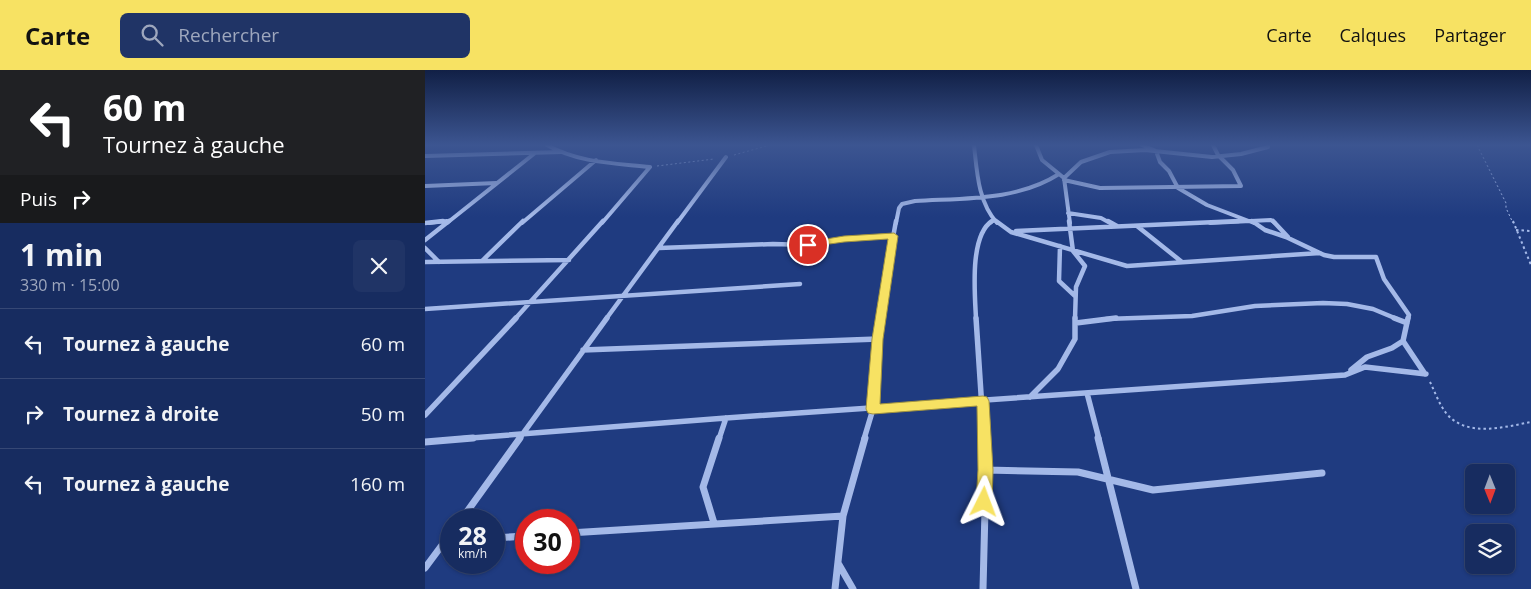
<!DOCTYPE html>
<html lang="fr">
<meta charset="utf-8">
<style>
:root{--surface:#172c60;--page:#203466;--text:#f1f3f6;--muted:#9ea7bd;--line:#364875;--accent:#f7e263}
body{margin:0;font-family:"Open Sans",sans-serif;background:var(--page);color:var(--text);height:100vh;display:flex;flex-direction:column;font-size:19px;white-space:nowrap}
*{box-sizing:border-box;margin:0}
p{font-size:16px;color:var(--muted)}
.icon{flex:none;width:28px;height:28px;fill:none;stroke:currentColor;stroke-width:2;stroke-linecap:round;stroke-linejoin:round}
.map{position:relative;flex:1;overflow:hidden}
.panel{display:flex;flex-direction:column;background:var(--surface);width:425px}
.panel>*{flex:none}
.banner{background:#202124;color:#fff;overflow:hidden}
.needle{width:32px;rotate:179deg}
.controls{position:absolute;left:1040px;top:394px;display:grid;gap:10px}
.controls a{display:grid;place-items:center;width:50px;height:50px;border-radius:8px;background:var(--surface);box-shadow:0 1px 4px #0004,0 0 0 1px var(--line);font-size:25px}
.speed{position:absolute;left:15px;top:439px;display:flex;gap:10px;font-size:25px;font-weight:700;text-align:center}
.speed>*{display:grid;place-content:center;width:65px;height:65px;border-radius:50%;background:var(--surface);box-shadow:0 1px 4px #0004,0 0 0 1px var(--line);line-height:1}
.speed small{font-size:12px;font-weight:400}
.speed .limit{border:8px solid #d22;background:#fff;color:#111}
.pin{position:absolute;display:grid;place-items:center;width:42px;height:42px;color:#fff;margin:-21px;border:2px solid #fff;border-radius:50%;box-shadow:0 1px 5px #0007}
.me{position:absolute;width:55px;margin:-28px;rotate:3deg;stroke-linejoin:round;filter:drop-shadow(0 0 4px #0008)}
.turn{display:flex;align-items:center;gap:18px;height:105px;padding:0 20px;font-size:22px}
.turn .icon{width:65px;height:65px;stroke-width:2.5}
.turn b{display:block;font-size:35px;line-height:42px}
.then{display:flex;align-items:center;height:48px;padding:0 20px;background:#0003;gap:10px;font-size:19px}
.round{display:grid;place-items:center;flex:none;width:52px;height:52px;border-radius:8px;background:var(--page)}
.headline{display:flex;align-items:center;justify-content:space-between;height:85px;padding:0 20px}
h1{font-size:30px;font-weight:700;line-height:38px}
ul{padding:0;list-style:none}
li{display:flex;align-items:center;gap:15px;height:70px;padding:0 20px;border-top:1px solid var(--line)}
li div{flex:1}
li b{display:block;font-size:19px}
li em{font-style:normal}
header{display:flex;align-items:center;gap:30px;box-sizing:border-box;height:70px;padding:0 25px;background:var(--accent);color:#111}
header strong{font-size:24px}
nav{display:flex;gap:28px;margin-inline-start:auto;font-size:18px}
.search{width:350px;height:45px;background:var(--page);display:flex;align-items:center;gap:12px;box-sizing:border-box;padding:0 18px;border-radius:8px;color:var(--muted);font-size:19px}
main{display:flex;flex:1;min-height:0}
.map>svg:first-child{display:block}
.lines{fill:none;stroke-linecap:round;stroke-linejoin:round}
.path-far1{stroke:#a4b9e8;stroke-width:1;stroke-dasharray:2 2.5;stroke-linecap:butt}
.path{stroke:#a4b9e8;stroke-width:2;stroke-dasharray:2.5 3;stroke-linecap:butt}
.street-far3{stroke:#a4b9e8;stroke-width:4}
.street-far2{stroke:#a4b9e8;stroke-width:4.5}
.street-far1{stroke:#a4b9e8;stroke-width:5.5}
.street{stroke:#a4b9e8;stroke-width:7}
.route{fill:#f7e263;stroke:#a19340}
</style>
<header>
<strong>Carte</strong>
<div class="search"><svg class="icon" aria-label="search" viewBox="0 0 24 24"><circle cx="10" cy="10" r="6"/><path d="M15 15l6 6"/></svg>Rechercher</div>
<nav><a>Carte</a><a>Calques</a><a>Partager</a></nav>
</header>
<main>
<section class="panel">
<div class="banner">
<div class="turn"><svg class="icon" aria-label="left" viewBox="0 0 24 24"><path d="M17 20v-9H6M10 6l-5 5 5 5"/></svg><div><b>60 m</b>Tournez à gauche</div></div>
<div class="then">Puis<svg class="icon" aria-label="right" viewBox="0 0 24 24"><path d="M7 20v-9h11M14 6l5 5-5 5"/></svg></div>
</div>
<div class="headline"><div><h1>1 min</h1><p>330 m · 15:00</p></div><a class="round"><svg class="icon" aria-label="close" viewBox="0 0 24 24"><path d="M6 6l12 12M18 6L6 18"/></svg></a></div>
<ul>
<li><svg class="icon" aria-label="left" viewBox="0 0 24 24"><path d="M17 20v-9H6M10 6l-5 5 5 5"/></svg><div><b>Tournez à gauche</b></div><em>60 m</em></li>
<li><svg class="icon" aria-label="right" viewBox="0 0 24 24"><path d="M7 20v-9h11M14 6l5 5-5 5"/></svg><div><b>Tournez à droite</b></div><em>50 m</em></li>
<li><svg class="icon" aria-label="left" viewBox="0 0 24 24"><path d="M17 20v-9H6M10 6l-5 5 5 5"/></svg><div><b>Tournez à gauche</b></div><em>160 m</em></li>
</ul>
</section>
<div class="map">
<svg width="1106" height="519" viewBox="0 0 1106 519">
<rect width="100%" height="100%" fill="#1f3b80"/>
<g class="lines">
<path class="path-far1" d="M1052 75 1081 133V138L1088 153
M309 85 345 75
M232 96 289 89"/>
<path class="path" d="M1088 151 1106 195
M1091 160 1106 161
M1005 312C1010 322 1014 334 1021 343 1041 368 1079 357 1106 352"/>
<path class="street-far3" d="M122 75C154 93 189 93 225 97
M549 75C552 102 553 132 572 153
M611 75 617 90 639 108 645 153
M717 75 731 81 735 92 744 101 753 118 782 135 829 153
M0 86 136 82
M639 108 656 92 685 82 720 80 787 87 816 84 843 77V75
M639 110 675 118 816 116 808 100 793 85 788 75
M0 116 71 113
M643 143 676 148 685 153
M4 153 22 151
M22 153 110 83
M97 153 171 90
M177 153 225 97
M252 153 301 87
M471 153 474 138 477 134 490 131C539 128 592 131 634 104
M565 153 569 150
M785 153 846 150 850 153"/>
<path class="street-far2" d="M571 151 586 162 702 196 895 183
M644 151 648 181 660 196 651 217 650 249
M683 151 692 156
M827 151 840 160 861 167 899 185 909 187H951L959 209 984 245 983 249
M848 151 863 167
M0 153 18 151
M712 156 757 192
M591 161 814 151
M0 170 24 151
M635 176 634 211 650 226
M0 178 14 192
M234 178 348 174 383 175 419 169 469 166
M58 190 98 151
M0 192 144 190
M0 239 375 214
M90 249 178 151
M181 249 253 151
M455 249 459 217 471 151
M551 249C550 225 544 166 567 151
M681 249 767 246 830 236 898 233 922 234 948 239 972 249"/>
<path class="street-far1" d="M551 248 559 369
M969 248 982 253
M983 248 978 271 1000 304
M651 253 691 248
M158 280 453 269
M926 300 942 287 967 278 978 271
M662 323 674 369
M605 327 633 299 650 269V248
M0 345 91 248
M33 369 301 348 920 305 940 297 1001 304
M94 369 182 248
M294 369 301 348
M439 369 448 339 455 248"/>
<path class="street" d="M673 368 711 519
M0 372 48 368
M561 400 653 402 728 420 897 403
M36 450 95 368
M289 453 278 417 294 368
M144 463 418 446
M69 468 101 466
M413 493 428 519
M0 498 26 463
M410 519 418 446 440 368
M558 519 561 400 559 368"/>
</g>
<linearGradient id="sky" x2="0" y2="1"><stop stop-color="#112046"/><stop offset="0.51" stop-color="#3c5591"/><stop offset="1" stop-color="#3c5591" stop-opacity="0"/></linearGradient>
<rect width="1106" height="147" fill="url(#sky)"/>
<path class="route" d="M469 163 473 166 458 269 455 334 558 326 562 327 564 331 568 400 567 432 565 437 559 439 554 437 551 432 553 400 552 336 448 344 443 343 441 339 447 269 463 169 419 172 383 177 379 175 383 172 419 166Z"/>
</svg>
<div class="controls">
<a><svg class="needle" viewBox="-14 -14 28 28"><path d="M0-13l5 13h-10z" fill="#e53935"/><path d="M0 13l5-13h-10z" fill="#9ea7bd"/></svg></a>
<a><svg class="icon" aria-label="layers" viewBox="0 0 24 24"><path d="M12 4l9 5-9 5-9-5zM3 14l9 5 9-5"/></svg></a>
</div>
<div class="speed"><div>28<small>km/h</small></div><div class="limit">30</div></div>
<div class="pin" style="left:383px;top:175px;background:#d93025"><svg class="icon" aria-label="arrive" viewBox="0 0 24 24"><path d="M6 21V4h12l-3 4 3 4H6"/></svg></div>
<svg class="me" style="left:559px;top:432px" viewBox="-20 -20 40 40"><path d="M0-17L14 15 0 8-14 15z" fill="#f7e263" stroke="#fff" stroke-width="4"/></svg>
</div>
</main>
